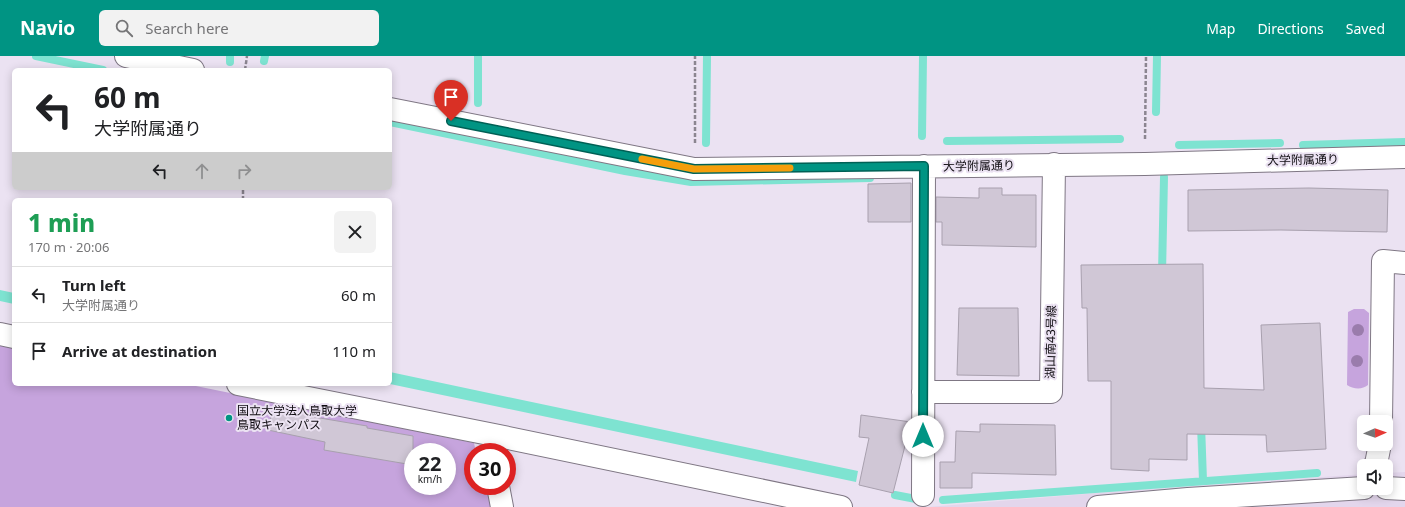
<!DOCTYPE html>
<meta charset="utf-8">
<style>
:root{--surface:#fff;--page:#f2f2f2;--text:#202124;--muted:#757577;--line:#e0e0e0;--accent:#009483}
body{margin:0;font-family:"Noto Sans","Noto Sans JP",sans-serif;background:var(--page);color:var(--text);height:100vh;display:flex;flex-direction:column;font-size:15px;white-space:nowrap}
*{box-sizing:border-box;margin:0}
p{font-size:13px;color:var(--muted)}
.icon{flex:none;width:22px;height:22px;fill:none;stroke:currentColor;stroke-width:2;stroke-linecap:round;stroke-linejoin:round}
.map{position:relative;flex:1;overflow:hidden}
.details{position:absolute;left:12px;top:142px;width:380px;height:188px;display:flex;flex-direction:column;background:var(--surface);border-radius:6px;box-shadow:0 2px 10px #0003}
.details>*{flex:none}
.hud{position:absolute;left:12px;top:12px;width:380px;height:122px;border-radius:6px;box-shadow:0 2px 10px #0003;background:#fff;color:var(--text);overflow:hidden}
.needle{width:26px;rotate:88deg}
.fabs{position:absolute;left:1357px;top:359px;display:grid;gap:8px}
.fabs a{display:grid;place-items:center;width:36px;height:36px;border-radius:6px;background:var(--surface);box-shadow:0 2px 10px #0003;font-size:20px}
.speed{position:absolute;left:404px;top:387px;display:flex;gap:8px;font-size:20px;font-weight:700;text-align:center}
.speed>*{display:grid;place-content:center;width:52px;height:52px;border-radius:50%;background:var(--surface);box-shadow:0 2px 10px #0003;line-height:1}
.speed small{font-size:10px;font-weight:400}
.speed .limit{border:6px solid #d22;background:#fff;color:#111}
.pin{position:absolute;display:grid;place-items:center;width:34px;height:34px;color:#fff;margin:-41px -17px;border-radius:50% 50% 50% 0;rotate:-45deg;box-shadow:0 0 4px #0007}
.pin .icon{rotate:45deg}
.me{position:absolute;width:44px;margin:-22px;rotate:0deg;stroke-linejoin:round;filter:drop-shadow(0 0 3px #0008)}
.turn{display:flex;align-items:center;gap:14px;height:84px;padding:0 16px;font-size:18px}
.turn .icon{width:52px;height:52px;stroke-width:2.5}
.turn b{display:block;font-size:28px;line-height:34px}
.lanes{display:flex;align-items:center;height:38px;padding:0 16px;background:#0003;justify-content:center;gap:20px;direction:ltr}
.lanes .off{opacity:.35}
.round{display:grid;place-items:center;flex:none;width:42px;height:42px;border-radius:6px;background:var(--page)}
.overview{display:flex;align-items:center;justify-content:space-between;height:68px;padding:0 16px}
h1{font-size:24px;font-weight:800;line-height:30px;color:#1e9e55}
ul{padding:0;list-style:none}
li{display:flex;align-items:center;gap:12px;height:56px;padding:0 16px;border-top:1px solid var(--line)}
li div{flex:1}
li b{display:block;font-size:15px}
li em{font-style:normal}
header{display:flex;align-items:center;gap:24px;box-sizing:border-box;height:56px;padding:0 20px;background:var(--accent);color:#fff}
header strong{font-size:19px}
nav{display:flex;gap:22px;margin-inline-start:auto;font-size:14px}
.search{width:280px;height:36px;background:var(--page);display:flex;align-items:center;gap:10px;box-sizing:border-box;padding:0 14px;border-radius:6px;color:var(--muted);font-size:15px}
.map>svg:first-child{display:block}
.built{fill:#e3d6ec}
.green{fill:#c6a4dd;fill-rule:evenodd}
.water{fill:#7ee3d1}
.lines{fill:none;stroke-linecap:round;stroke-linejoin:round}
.stream{stroke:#7ee3d1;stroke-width:8}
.building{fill:#d0c7d6;stroke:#a8a0ae}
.minor-casing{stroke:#7f7784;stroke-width:24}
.path{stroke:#8b8590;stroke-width:2.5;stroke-dasharray:4 2;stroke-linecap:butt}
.minor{stroke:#fff;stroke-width:22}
.tree{fill:#9a7cac}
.route-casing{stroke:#006055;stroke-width:10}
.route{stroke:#009483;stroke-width:7}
.slow{stroke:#f59e0b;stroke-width:7}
.poi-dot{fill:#009483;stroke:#ebe2f2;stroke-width:1.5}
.labels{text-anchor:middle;stroke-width:4;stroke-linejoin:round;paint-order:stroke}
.street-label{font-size:12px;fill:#0f0c11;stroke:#ebe2f2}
.poi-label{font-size:12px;fill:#0f0c11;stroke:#ebe2f2;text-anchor:start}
</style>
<header>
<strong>Navio</strong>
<div class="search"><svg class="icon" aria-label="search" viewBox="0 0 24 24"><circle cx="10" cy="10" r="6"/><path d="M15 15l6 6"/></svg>Search here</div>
<nav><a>Map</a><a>Directions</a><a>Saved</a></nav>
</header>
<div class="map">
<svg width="1405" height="451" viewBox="0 0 1405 451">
<rect width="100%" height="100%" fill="#ebe2f2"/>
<path class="built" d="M1405 416V451H928L1098 437 1364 418V432H1386V417Z"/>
<path class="green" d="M1354 253H1364L1369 257 1368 329C1362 334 1353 333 1347 329L1348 256Z
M0 289 14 292V328H186L474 387 476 396H473V430H487L491 451H0ZM413 396H447V430H413Z"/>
<path class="water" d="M0 234 14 237V248L0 245Z
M390 316 858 415 856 426 390 328Z"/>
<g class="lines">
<path class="stream" d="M36 0 103 14
M264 5 265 0
M230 6V0
M478 47V0
M1156 56 1157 0
M390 66 625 115 691 126 870 122
M922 80 923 0
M947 85 1120 83
M706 87 707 0
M1179 89 1280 87
M1303 89 1405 86
M1162 218 1164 121
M1201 368 1203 425
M895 439 916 443
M943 444 1317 417"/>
</g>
<path class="building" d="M911 127V166H868V128Z
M979 132H1002V139H1036V191L942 189V166H936V141L979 142Z
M1309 132 1388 134 1387 176 1281 174 1188 175V134Z
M1203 208 1204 332 1264 334 1261 269 1320 267 1326 393 1267 396 1266 379 1187 378V404L1149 403V415L1111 413V325H1088L1087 252H1082L1081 209Z
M959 252H1018L1019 320 957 319Z
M273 352 314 359V361L367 370V372L413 380V409L324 394 325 386 268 374Z
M861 359 911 366 893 437 859 429 869 382 859 381Z
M980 368 1055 369 1056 419 972 417V432H940V406H955L956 375 980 376Z"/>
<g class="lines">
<defs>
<path id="minor" d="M126 0 193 14
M390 53 694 113 1145 108 1405 101
M0 278 14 281
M238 328 489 378 841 451
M923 336H1051L1054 108
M1381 366 1383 205 1405 207
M1374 410 1376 408 1380 388
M498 430 502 451
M1386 432 1405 433
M923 439 924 110
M1098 451 1188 443 1364 432"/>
</defs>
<use href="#minor" class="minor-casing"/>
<path class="path" d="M245 14 247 0
M1145 83 1146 0
M695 87V0
M243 144V132"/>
<use href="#minor" class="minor"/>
</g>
<g class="tree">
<circle cx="1358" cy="274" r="6"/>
<circle cx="1357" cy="305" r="6"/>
</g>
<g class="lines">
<defs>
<path id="route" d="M451 65 694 113 924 110 923 380"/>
</defs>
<use href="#route" class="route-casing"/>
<use href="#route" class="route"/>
<path class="slow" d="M642 103 694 113 790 112"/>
</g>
<circle class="poi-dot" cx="229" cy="362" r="4"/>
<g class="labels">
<g class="street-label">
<text transform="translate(1303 104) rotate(-1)" y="4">大学附属通り</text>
<text transform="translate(979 110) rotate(-1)" y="4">大学附属通り</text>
<text transform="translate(1051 286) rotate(-89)" y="4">湖山南43号線</text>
</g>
<g class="poi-label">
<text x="237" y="359">国立大学法人鳥取大学<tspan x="237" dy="14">鳥取キャンパス</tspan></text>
</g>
</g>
</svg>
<div class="fabs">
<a><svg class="needle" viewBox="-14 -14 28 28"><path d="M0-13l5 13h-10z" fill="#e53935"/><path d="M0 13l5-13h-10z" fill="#757577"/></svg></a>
<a><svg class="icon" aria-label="sound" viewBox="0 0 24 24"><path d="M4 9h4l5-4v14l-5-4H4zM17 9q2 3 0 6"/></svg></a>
</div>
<div class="speed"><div>22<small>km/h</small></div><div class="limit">30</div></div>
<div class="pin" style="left:451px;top:65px;background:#d93025"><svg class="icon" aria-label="arrive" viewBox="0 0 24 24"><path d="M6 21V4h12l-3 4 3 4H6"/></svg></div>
<svg class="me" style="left:923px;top:380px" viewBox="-20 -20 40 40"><circle r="19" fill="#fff"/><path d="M0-13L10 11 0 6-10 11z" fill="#009483"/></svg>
<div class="hud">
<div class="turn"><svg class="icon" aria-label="left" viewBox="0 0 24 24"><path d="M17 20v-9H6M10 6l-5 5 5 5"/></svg><div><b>60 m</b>大学附属通り</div></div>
<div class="lanes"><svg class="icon" aria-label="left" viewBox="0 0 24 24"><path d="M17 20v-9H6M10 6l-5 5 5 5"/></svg><svg class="icon off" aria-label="ahead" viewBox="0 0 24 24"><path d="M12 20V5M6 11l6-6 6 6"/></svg><svg class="icon off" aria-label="right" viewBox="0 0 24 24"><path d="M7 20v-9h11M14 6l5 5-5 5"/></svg></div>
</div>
<section class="details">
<div class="overview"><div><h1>1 min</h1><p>170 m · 20:06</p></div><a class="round"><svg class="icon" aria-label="close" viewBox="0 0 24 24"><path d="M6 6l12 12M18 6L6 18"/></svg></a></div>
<ul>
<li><svg class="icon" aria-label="left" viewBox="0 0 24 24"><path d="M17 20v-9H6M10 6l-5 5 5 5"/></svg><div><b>Turn left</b><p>大学附属通り</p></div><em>60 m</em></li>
<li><svg class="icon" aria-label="arrive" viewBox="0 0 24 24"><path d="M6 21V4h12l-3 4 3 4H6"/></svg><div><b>Arrive at destination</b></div><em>110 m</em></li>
</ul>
</section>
</div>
